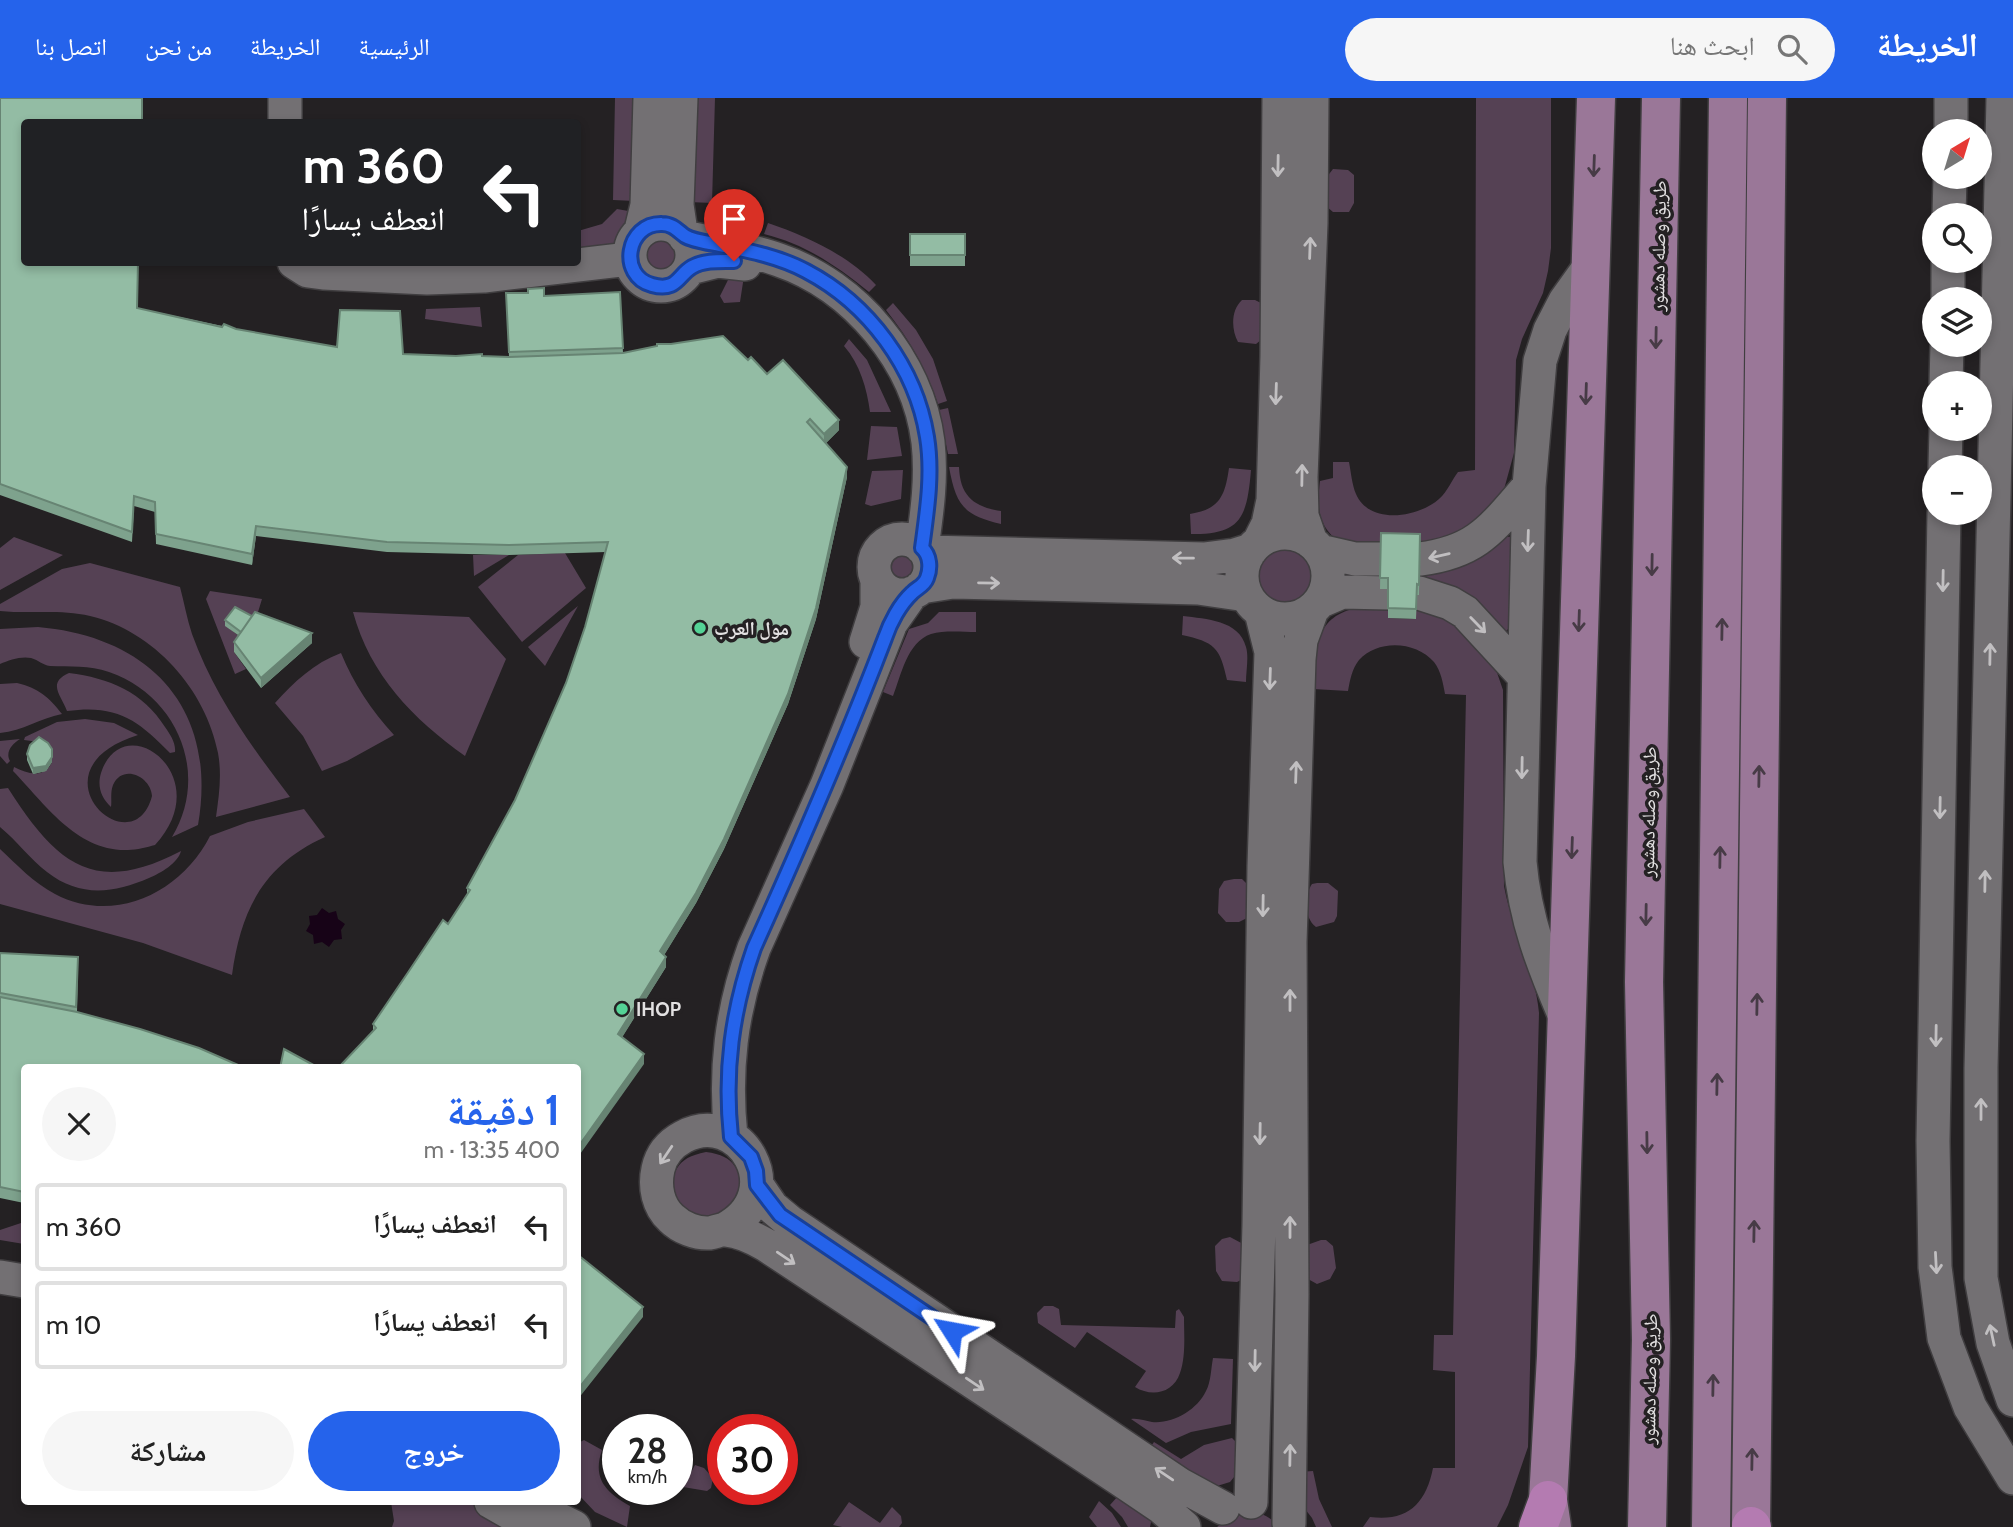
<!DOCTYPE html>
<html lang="ar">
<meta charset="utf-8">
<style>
:root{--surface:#fff;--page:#f6f6f6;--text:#222;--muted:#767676;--line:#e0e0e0;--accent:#2563eb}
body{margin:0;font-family:Cabin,"Noto Naskh Arabic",sans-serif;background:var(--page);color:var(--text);direction:rtl;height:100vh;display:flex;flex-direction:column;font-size:26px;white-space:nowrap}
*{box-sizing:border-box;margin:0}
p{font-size:23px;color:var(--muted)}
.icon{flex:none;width:38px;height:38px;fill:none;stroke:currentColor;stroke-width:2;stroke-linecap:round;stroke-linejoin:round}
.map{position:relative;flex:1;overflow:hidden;direction:ltr}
.sheet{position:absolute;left:21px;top:966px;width:560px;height:441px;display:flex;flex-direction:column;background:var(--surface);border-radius:7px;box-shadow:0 4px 10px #0003;direction:rtl}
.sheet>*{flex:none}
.banner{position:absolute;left:21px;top:21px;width:560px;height:147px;border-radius:7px;box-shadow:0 4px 10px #0003;direction:rtl;background:#202124;color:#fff;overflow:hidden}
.needle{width:46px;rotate:38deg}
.fabs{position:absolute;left:1922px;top:21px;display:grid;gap:14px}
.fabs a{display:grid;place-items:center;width:70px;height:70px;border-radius:50%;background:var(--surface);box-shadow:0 4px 10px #0003;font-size:35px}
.speed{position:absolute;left:602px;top:1316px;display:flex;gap:14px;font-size:35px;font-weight:700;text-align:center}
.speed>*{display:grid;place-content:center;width:91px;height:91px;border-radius:50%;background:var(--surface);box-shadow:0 4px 10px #0003;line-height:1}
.speed small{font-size:18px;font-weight:400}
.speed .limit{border:10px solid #d22;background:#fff;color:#111}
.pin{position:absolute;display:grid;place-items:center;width:60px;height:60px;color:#fff;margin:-72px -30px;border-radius:50% 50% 50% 0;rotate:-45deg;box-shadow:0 0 7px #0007}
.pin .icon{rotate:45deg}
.me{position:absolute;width:77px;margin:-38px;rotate:304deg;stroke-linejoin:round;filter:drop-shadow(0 0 5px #0008)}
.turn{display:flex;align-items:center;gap:24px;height:147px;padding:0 21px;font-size:32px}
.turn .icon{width:91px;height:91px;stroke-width:2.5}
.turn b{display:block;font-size:49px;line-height:60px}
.round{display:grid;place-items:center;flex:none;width:74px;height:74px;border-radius:37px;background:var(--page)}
.summary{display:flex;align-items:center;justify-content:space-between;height:119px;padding:0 21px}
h1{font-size:42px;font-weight:700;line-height:52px;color:var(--accent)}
.action{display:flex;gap:14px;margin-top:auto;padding:14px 21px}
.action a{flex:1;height:80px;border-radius:42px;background:var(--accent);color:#fff;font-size:28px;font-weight:700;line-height:80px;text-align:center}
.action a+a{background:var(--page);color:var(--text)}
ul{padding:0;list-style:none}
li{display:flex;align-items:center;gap:21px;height:88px;margin:0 14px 10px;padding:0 7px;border:4px solid var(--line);border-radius:7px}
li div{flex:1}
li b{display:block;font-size:26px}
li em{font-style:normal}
header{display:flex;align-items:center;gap:42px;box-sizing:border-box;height:98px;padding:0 35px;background:var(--accent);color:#fff}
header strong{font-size:33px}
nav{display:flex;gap:38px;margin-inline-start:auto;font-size:24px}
.search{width:490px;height:63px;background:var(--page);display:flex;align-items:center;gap:18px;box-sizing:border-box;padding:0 24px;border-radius:38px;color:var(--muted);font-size:26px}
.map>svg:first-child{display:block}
.green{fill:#554154}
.water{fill:#170317}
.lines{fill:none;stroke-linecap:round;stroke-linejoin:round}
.minor-casing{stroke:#403e40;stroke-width:36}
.major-casing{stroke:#403e40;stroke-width:41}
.highway-casing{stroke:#403e40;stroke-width:41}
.minor{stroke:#737073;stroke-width:33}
.major{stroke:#9a7798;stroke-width:38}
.highway{stroke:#b47bb1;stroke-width:38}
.wall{fill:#7ea28d}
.shaded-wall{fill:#678473}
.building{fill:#93bca4;stroke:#678473;stroke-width:2}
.oneway{stroke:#c1bfc1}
.oneway2{stroke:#473b46}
.route-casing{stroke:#184099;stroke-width:18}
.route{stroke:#2563eb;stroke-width:12}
.poi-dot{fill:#54d396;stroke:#242123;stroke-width:2.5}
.labels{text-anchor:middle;stroke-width:7;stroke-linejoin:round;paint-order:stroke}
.street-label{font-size:19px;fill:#e3e1e2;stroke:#242123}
.poi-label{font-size:19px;font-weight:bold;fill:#e3e1e2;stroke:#242123;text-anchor:start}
</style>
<header>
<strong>الخريطة</strong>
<div class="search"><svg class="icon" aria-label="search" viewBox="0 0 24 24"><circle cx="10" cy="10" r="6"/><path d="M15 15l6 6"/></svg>ابحث هنا</div>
<nav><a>الرئيسية</a><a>الخريطة</a><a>من نحن</a><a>اتصل بنا</a></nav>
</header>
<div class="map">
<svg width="2013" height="1429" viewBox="0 0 2013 1429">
<rect width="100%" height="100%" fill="#242123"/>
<path class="green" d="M615 0H638L635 103 613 102Z
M692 0H715L712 105 689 104Z
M1476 0H1551V150L1548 173 1543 195 1522 241 1516 262 1514 355 1503 395 1495 408 1445 447 1339 444C1317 427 1317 408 1320 383L1333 380V364H1349C1351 374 1352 387 1356 396 1370 428 1419 419 1439 401 1448 393 1451 383 1458 374L1475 372Z
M1333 71 1348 72 1354 77V105L1349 114H1333L1326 108V80Z
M719 99 736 115 757 122 754 134C726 129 717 131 719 99Z
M617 111 634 114C631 126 630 138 618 146L578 153V133L602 126Z
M768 125C806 138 848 157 876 187L869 194C837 168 805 146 764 136Z
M645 155a17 17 0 1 1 34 0a17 17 0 1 1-34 0Z
M731 176 744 178 740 204 724 205 720 198Z
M1242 202H1255L1261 205 1264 212 1261 242 1256 246 1238 244C1231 231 1231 212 1242 202Z
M893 205 916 232 933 261 947 303 938 306C926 270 909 241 886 212Z
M480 209 482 229 425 221 426 211Z
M849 241 867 262 891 314H870C867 291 860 266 844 248Z
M948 310 958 356H948L939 312Z
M871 328 897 329 902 358 867 362Z
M949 369H959C960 398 974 409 1001 413V426C963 417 956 407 949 369Z
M1229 370 1251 372C1247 418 1242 437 1191 436L1190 416C1220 411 1225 398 1229 370Z
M903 372 901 401 871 408 865 406 872 373Z
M1500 438 1512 439 1508 531 1503 536 1419 490 1420 476Z
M14 439 63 457 0 492V450Z
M1258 477a31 31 0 1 1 62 0a31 31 0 1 1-62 0Z
M902 453 910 454 921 465 922 473 898 488C883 477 884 459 902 453Z
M565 455 586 490 522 544 478 489 518 457Z
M473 457H509L474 478Z
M90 465 180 489C184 504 187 521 192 536 214 597 251 648 290 699L216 719C219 697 222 677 218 655 206 592 154 533 90 518 61 511 30 516 0 513V506L62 471Z
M210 493 262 501 255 524 225 527 243 541 234 554 246 571 235 576 206 501Z
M578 508 545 568 528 549Z
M1356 510 1388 512V520L1415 521 1416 512 1455 524 1493 563 1503 592 1504 788C1512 832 1535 871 1539 915L1528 1349 1508 1407 1497 1429H1363L1370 1419C1407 1424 1426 1406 1433 1370H1455V1274L1433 1272 1434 1237H1453L1466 597 1445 596C1443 585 1441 573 1434 564 1416 543 1378 541 1359 562 1352 571 1350 582 1348 593L1313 591C1316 555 1312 520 1356 510Z
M353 514 469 519 506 561 465 658C413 621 370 577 353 514Z
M939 514H976V534C963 534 944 532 931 536 907 544 901 578 893 598L883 594 909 531 928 525Z
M1183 518C1206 521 1239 522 1246 549 1249 559 1246 573 1246 584L1227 582C1220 549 1214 544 1182 537Z
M38 529C152 539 218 612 198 727L172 739C210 676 178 598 109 574 89 567 70 569 50 568 42 567 39 562 31 560 21 558 9 562 0 566V531Z
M341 555C354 586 371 612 394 637L347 663 322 673 303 638 275 605C294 584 314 565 341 555Z
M69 575C109 580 143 594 165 629 170 636 176 645 175 654L170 655C138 622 117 606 67 613 62 598 46 585 69 575Z
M17 585C38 590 49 599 62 616 40 620 23 633 0 635V586Z
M85 621 114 625 138 637C26 672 133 771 152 698 151 679 123 665 113 687 110 695 112 702 111 709 101 700 97 688 101 675 123 607 219 678 155 747 147 749 137 752 128 752 77 754 45 706 13 673L14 669C28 676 44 681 52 664L39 644 24 642 25 639 57 624Z
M20 641C12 646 5 654 10 663L7 666 0 658V643Z
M8 690C56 765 93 799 181 753 178 765 161 775 149 780 114 795 80 800 47 774 30 761 17 743 0 729V691Z
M304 711 325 739C263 767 241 812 232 877L143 845 0 806V751C17 767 34 785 55 796 114 827 181 795 210 738L248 724Z
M1234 781H1242L1250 789 1247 820 1239 824H1226L1218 815 1219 791 1224 783Z
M1317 785H1328L1338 793 1337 818 1334 824 1316 829C1304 820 1304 798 1312 786Z
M706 1054C736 1058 741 1072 742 1101L708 1127 672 1102C672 1074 675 1060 706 1054Z
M24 1124V1146L0 1142V1132Z
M1230 1139 1245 1147 1243 1181 1237 1184 1222 1183 1216 1173 1215 1148 1222 1141Z
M1321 1142H1326L1333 1148 1336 1170 1330 1181 1317 1186 1308 1181 1307 1147Z
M1044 1208H1053L1059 1211 1061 1227 1175 1230 1176 1213 1179 1211 1184 1219C1184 1236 1186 1258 1180 1275 1173 1296 1151 1299 1135 1289L1146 1273 1087 1234 1075 1250 1038 1225 1037 1215Z
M1213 1260 1233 1261 1231 1326 1191 1334 1166 1345 1131 1321C1139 1320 1145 1323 1152 1324 1173 1326 1197 1312 1206 1293 1211 1284 1211 1270 1213 1260Z
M1232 1340 1238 1346 1239 1373 1230 1384 1217 1388 1149 1351 1154 1344 1181 1361 1204 1347Z
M584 1342 602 1352C592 1381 606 1394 630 1408L627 1429 595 1414 578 1396V1345Z
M695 1367 704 1370 713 1380 711 1390 707 1393 677 1388V1373L688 1380Z
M1313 1373 1319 1401 1332 1429H1316L1312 1420 1305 1411 1299 1374Z
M1118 1398 1152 1419 1150 1429H1128L1122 1419 1110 1407Z
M1099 1403 1112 1415 1121 1429H1097L1089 1419Z
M391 1404H470L508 1429H392L394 1423Z
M849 1404 880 1425 892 1409 901 1418 902 1425 899 1429H842L833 1427Z
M1246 1413C1260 1414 1270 1418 1279 1429H1217L1234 1416Z"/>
<path class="water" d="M322 810 329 815 336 813 338 821 345 826 341 832 342 841 334 842 329 849 322 844 314 846 313 837 306 833 310 826 309 818 317 817Z"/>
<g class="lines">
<defs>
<path id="minor" d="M681 0 677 107 681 134
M2003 0 1981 970V1180L1993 1245 2013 1302
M285 24V0
M1951 33V0
M1949 117 1950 79
M630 157a31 31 0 1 1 62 0a31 31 0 1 1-62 0Z
M641 132 647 107 650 0
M685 139C717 146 749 151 779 162 855 188 918 263 928 344 932 380 927 414 922 450
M294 164 308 173 323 175 427 180 484 178 629 161
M690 170 718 163 745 166
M1948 201V163
M1946 285 1947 247
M1945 369 1946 331
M1944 415 1933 1043 1935 1169 1944 1240 1970 1309 2013 1380
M1242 478a43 43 0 1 1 86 0a43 43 0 1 1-86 0Z
M874 469a28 28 0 1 1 56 0a28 28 0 1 1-56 0Z
M1260 442 1268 426 1273 402 1277 258 1279 0
M1311 444 1302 418 1301 379 1311 125 1312 0
M1320 453 1355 461H1381
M927 454 1204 461 1235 457 1251 452
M1420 461C1478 454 1493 429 1529 388
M921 489 953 484 1198 490 1246 497
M1419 495 1450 505 1465 514 1524 578
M1321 503 1342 494 1388 495
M866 544 877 509V482
M1566 921C1543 867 1525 822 1520 764L1529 388 1540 263 1550 232 1565 203 1590 168
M731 1039C724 973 731 913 754 850L827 687 891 525 912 495
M757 1087 772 1109 790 1124 1179 1386 1223 1410
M725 1131C792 1095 740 1008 683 1039 670 1046 661 1057 658 1071 654 1089 658 1108 671 1120 681 1130 697 1136 710 1135 716 1134 721 1131 726 1132 740 1133 754 1140 766 1147L1121 1382 1161 1409 1184 1429
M0 1179 24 1183
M491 1404 535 1429
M524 1404 574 1429
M1251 1404 1259 1127 1264 768 1271 554 1261 514
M1289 1425 1292 1196 1290 844 1299 561 1301 542 1312 512"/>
<path id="major" d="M1552 1429 1548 1402 1556 1258 1596 0
M1647 1429 1651 1242 1644 884 1661 0
M1711 1429 1728 0
M1751 1429 1767 0"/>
<path id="highway" d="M1751 1428 1752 1429
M1538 1429 1548 1402"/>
</defs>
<use href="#minor" class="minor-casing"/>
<use href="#major" class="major-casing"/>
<use href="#highway" class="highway-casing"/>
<use href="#minor" class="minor"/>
<use href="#major" class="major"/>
<use href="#highway" class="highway"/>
</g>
<path class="wall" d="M0 0 137 210 236 231 337 249 403 256 509 259 506 195 544 198 620 194 623 255 748 262 767 276 839 332 826 345 847 379 816 521 788 606 724 751 696 805 664 857 666 869 622 939 644 966 578 970 373 933V926L448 826 467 796V790L515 702 566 585 585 529 606 454 509 457 387 454 256 438 252 467 156 446 155 414 134 408 132 444 0 397Z
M910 136H965V168H910Z
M1381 435 1420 436 1419 497H1417L1416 521 1388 520V491H1380Z
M225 522 312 545 261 590 234 554V544L238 537 225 528Z
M27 656 52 664 46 673 33 676 27 662Z
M0 855 78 874 77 914 24 970V1105L0 1100Z"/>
<path class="shaded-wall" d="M839 322V332L824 347V336Z
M847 369V379L816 521 788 606 724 751 696 805 660 864V853Z
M256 428V438L252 467V456Z
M312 535V545L261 590V580Z
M52 659V664L46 673 33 676V670Z
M666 859V869L618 946V936Z
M644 956V966L578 1059V1049Z
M643 1209V1219L578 1301V1291Z"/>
<path class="building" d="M0 0H142V24H24V164H138L137 210 222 229 224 226 236 231 337 249 340 212 400 213 403 256 456 258 482 256V258L509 259 623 255 657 248V246H671L723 238 748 262 751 259 767 276 783 262 839 322 824 336 810 321 807 324 847 369 816 510 788 596 724 741 696 795 660 853 666 859 618 936 644 956 578 1049V970H338L376 930 373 926 409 873 443 822 448 826 470 792 467 790 515 702 566 585 585 529 608 444 509 447 387 444 256 428 252 456 156 436 155 404 134 398 132 434 0 386Z
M910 136H965V157H910Z
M544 190V198L620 194 623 250 509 254 506 195H528V191Z
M1381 435 1420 436 1419 487 1417 486 1416 511 1388 510V480H1380Z
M235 509 252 518 241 534 225 522Z
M255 514 312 535 261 580 234 544Z
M39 639 48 645 52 651V659L46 668 33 670 27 656 30 647Z
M0 855 78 859 76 909 0 895Z
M0 899 77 914 140 931 199 950 245 970H24V1094L0 1089Z
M284 951 319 970H280Z
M578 1157 643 1209 578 1291Z"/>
<defs><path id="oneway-shaft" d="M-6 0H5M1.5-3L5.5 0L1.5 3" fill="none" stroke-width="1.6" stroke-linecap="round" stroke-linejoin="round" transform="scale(1.75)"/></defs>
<g class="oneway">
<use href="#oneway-shaft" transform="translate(1278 68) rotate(91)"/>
<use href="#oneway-shaft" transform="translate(1310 150) rotate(-88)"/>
<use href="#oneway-shaft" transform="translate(1276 296) rotate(92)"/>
<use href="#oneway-shaft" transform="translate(1302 377) rotate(-89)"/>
<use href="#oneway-shaft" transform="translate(1528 443) rotate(92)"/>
<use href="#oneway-shaft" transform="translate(1439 458) rotate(167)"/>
<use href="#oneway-shaft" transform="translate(1183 460) rotate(-179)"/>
<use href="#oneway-shaft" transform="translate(1943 483) rotate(91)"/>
<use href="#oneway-shaft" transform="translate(989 485) rotate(1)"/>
<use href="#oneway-shaft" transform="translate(1478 527) rotate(46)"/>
<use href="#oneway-shaft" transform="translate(1990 556) rotate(-89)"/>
<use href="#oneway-shaft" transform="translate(1270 581) rotate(92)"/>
<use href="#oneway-shaft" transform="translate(1522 670) rotate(91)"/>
<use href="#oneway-shaft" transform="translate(1296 674) rotate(-88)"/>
<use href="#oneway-shaft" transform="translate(1940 710) rotate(91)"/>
<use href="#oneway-shaft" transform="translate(1985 783) rotate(-89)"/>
<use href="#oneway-shaft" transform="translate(1263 808) rotate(91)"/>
<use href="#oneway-shaft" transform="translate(1290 902) rotate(-90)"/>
<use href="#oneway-shaft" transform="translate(1936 938) rotate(91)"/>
<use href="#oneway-shaft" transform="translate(1981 1011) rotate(-90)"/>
<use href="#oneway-shaft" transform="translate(1260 1036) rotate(91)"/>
<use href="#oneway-shaft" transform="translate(666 1057) rotate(124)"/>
<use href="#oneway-shaft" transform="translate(1290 1129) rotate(-90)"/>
<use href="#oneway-shaft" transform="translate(786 1160) rotate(34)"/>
<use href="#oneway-shaft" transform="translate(1936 1165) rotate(87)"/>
<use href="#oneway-shaft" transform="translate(1992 1237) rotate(-102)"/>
<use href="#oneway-shaft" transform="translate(1255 1263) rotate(91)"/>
<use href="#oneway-shaft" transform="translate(975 1286) rotate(34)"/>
<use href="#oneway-shaft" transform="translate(1290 1357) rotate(-89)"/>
<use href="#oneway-shaft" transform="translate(1164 1376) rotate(-146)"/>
</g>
<g class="oneway2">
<use href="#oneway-shaft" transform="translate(1594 68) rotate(92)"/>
<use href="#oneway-shaft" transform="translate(1656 240) rotate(91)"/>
<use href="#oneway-shaft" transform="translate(1586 296) rotate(92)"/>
<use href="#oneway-shaft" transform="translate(1652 467) rotate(91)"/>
<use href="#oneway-shaft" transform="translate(1579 523) rotate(92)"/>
<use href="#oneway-shaft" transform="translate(1722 531) rotate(-89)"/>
<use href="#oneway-shaft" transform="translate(1759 678) rotate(-89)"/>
<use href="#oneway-shaft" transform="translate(1572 750) rotate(92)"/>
<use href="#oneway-shaft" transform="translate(1720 759) rotate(-89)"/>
<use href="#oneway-shaft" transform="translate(1646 817) rotate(91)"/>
<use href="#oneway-shaft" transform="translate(1757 906) rotate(-89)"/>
<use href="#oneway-shaft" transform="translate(1717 986) rotate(-89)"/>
<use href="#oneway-shaft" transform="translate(1647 1045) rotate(89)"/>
<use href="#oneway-shaft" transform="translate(1754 1133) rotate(-89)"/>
<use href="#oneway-shaft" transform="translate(1713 1287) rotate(-89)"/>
<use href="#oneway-shaft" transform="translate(1752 1361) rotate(-89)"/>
</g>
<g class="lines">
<defs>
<path id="route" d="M734 163C720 163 704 162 692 169 678 177 677 194 652 187 618 178 626 125 662 126 672 126 677 132 685 138 693 143 710 145 720 147 750 153 780 159 806 173 869 206 916 270 927 339 933 376 927 413 922 450 930 457 931 470 927 480 924 488 918 489 912 495 900 506 890 525 885 540 845 645 800 748 754 850 732 913 724 973 731 1039L751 1059 756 1073 757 1087 780 1117 952 1233"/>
</defs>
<use href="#route" class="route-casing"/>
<use href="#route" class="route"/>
</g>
<g class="poi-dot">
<circle cx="700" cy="530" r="7"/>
<circle cx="622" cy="911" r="7"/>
</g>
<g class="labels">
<g class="street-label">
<text transform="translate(1658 148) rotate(-89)" y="7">طريق وصله دهشور</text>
<text transform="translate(1648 714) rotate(-89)" y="7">طريق وصله دهشور</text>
<text transform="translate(1649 1281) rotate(-89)" y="7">طريق وصله دهشور</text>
</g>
<g class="poi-label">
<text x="714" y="537">مول العرب</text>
<text x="636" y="918">IHOP</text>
</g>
</g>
</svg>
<div class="fabs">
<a><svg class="needle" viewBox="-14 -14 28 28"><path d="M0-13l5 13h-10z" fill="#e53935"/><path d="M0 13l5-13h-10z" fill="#767676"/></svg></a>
<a><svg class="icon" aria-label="search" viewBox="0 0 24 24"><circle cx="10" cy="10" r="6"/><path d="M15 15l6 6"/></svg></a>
<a><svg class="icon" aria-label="layers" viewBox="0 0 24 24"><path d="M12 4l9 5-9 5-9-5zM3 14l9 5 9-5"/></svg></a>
<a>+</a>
<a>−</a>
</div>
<div class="speed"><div>28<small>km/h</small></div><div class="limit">30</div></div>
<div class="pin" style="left:734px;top:163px;background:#d93025"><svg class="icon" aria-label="arrive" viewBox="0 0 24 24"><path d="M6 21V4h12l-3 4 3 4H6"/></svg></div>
<svg class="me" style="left:952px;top:1233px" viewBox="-20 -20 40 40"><path d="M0-17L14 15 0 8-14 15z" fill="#2563eb" stroke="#fff" stroke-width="4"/></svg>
<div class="banner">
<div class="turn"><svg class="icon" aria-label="left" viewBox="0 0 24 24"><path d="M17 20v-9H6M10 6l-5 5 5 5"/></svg><div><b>360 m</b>انعطف يسارًا</div></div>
</div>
<section class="sheet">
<div class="summary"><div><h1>1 دقيقة</h1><p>400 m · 13:35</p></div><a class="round"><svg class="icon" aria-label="close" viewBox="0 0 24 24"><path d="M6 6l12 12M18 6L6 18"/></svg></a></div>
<ul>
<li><svg class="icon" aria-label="left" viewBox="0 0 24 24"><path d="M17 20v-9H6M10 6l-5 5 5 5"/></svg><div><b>انعطف يسارًا</b></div><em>360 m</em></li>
<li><svg class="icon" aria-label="left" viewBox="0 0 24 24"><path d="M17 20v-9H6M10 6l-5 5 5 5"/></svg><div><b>انعطف يسارًا</b></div><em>10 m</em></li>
</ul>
<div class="action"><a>خروج</a><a>مشاركة</a></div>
</section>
</div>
